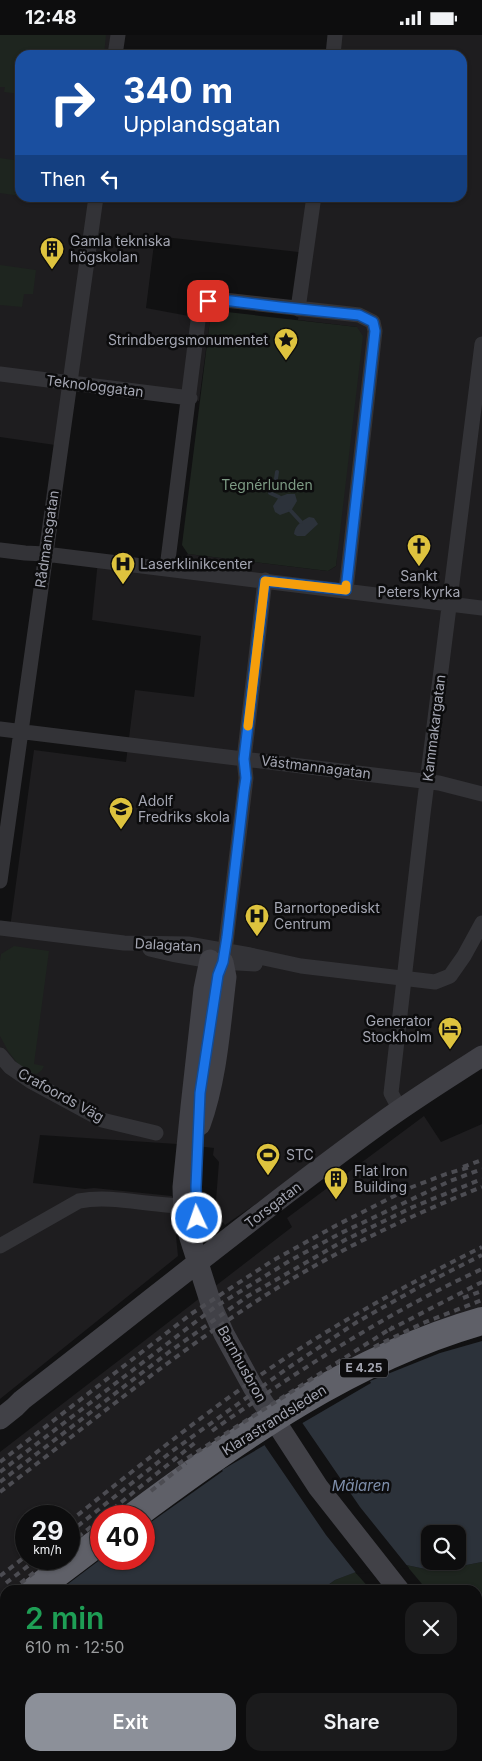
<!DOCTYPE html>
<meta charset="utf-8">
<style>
:root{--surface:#0d0d0e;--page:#1b1b1c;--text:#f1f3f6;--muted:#9a9c9e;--line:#2d2d2e;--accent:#8c9099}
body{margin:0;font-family:Inter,sans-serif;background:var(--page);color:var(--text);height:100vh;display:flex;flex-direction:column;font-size:19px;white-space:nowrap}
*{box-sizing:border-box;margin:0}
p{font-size:16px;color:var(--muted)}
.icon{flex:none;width:28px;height:28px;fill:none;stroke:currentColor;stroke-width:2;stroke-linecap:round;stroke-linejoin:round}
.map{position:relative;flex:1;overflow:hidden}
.details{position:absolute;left:0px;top:1550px;width:482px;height:176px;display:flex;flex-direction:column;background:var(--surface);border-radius:15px 15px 0 0;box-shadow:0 1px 4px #0004,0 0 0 1px var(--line)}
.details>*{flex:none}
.guide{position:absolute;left:15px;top:15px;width:452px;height:152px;border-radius:15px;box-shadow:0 1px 4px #0004,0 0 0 1px var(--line);background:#1a4fa0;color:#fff;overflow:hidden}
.buttons{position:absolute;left:421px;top:1490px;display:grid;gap:10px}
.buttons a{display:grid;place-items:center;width:45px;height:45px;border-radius:10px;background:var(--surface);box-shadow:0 1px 4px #0004,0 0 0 1px var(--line);font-size:25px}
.speed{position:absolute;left:15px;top:1470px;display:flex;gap:10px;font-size:25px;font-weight:700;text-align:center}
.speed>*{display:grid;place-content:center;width:65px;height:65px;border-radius:50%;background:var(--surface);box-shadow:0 1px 4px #0004,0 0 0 1px var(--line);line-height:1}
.speed small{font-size:12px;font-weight:400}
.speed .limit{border:8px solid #d22;background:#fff;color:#111}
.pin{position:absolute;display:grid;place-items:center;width:42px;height:42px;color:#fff;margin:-21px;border-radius:10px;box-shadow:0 2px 8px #0006}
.me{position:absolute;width:55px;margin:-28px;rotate:357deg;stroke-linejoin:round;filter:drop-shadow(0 0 4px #0008)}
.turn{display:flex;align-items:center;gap:18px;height:105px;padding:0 25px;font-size:22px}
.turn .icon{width:65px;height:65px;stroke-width:2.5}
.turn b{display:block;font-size:35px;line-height:42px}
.then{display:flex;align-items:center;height:48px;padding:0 25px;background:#0003;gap:10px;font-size:19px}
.round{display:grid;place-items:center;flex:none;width:52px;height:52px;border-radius:15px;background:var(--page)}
.overview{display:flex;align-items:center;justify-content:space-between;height:85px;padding:0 25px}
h1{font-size:30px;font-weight:600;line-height:38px;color:#1e9e55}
.action{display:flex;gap:10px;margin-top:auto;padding:10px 25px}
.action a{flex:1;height:58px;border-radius:15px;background:var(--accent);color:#fff;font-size:20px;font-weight:600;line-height:58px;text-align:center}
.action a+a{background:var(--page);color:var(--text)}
.status{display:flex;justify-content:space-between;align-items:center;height:35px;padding:0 25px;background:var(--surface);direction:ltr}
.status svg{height:14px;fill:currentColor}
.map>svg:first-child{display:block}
.built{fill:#1e1d1f}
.green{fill:#1e251f}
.water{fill:#2c323a;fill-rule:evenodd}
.pier{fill:#111112}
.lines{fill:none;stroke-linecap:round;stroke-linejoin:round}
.stream{stroke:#2c323a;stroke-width:4}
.street{stroke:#333337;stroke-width:15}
.secondary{stroke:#414147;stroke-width:21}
.highway{stroke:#5f6068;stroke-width:28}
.rail{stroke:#4c4c52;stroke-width:4;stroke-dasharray:6 5;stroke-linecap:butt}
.route-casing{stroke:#114b97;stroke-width:12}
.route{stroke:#1a73e8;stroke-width:9}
.slow{stroke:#f59e0b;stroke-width:9}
.labels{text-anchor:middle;stroke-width:5;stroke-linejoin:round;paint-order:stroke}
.shield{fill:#0c0c0d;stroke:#767880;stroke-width:1}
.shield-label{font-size:12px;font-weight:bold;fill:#a4a6b2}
.poi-label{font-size:14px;fill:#a4a6b2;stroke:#0c0c0d;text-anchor:start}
.street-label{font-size:14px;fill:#a4a6b2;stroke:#0c0c0d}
.park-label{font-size:14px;fill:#7d9b84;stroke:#0c0c0d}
.water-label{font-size:15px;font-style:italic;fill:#7e8eaa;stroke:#0c0c0d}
</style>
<div class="status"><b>12:48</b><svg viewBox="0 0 49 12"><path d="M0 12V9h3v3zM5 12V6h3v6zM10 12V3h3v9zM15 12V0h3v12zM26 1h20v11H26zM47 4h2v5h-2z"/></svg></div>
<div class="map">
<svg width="482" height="1726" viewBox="0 0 482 1726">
<rect width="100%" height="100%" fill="#111112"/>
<path class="built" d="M0 0H119L116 20H20V162H462V20H330L333 0H482V1014L225 1190 215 1178 219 1127 213 1120 214 1113 177 1109 40 1100 33 1148 85 1154 94 1153 172 1161 178 1221 0 1364V892L10 893 34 715 126 727 135 655 194 662 201 601 92 585 98 525 168 533 188 519 328 536 336 531 357 292 298 285 307 218 155 201 146 273 210 285 199 366 70 349 62 411 0 402Z
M424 1081 441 1107 482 1089V1277L143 1459 116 1481H101V1493L69 1519V1481H26V1524H63L24 1555H5V1570L0 1574V1417L292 1192 287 1183Z
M478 1683 482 1689V1726H309V1721H478Z"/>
<path class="green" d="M0 0H106L104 20H20V59L4 57 5 52H0Z
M0 123 20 126V161L0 158Z
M0 230 36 235 33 259H24L22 272 0 270Z
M218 276 357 292 363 301 336 531 328 536 188 519 182 510 210 285 212 280Z
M14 911 49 916 34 1029 44 1031 42 1035 37 1039 30 1038 18 1029 8 1016 0 1001V926L1 919Z
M482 1527V1566H478V1555H427L406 1530 435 1536Z
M355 1537 371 1555H321L335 1545Z
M36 1721H309V1726H28Z"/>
<path class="water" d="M287 459H295L297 466 291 476 280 480 275 477 273 471 279 462Z
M309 482 314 483 318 489 305 501H297L294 499C295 490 302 486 309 482Z
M482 1306V1527L435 1536 406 1530 356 1537 335 1545 321 1555H60L101 1524H144V1492L223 1436 222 1435 371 1348 370 1346 440 1318ZM430 1499H458V1526H430Z
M5 1596V1721H36L28 1726H0V1599Z"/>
<path class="pier" d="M301 1386 360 1472 409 1533 357 1539 326 1500 263 1408Z"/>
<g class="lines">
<path class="stream" d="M277 437 275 450 270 453V458L279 462
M291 476 301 487"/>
<path class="street" d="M115 20 118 0
M333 20 335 0
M298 274 313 168
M0 339 190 363
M0 515 25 518 45 519 482 573
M167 533 199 278C203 270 206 266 215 264L359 280 373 287 375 296 346 555
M0 694 439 748 482 759
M0 846 96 162
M0 893 124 908 188 909 250 920 301 931 435 947 450 941 464 921 482 888
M150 914C184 923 220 928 255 929
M225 916 246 743 244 724 265 545
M0 1020 10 1032 32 1047 102 1085 156 1098
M400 1075 391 1058 423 779 482 309
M0 1211 79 1166C117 1159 157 1174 196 1170"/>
<path class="secondary" d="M210 925 204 954 191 1072 183 1152 184 1184 212 1272 224 1299 253 1352 318 1452 399 1555
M200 1090C217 1043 220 991 226 942L223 927
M0 1384 15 1372 22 1365C142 1273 259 1176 381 1088 414 1064 448 1043 482 1021
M478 1656 482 1662"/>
<path class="highway" d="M134 1481C240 1402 352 1323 482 1286
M35 1555 101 1505
M0 1581 5 1577"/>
<path class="rail" d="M463 1132 482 1125
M463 1263 482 1256
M389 1295 482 1247
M374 1312 423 1288 482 1265
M212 1396C235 1379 259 1364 282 1348 346 1306 412 1266 482 1234
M0 1427 191 1279 272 1226 337 1190 412 1152 446 1139 470 1132
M178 1429 393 1292
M0 1437 215 1272 291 1225 341 1198 450 1146 482 1134
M0 1447 169 1317 248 1261 345 1205 413 1172 482 1144
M151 1456 186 1428
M0 1457C80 1396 159 1331 243 1275 317 1225 399 1185 482 1152
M104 1481 196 1407
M69 1487C139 1431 209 1374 284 1324 347 1282 414 1246 482 1212
M69 1498 171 1417 288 1333 357 1287 421 1251 482 1220
M69 1509 101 1484
M0 1541 26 1521
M6 1548 37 1524
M12 1555 51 1524
M0 1564 5 1560"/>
</g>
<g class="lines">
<defs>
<path id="route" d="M197 1183 196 1152 200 1058 218 940 223 927 227 902 244 756 246 743 244 724 265 546 346 555 375 296 373 287 359 280 280 272 215 264 208 266"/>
</defs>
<use href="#route" class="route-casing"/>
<use href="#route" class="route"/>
<path class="slow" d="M248 691 265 546 346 555V550"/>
</g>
<defs>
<symbol id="building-pin" viewBox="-11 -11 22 30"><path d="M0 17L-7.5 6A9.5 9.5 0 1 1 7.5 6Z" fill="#dec33e" stroke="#0c0c0d"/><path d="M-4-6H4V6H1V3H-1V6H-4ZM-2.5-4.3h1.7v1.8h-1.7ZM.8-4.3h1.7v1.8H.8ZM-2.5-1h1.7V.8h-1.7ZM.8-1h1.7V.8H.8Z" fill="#111"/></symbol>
<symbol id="sight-pin" viewBox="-11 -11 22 30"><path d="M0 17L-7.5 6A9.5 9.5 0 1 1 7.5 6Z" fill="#dec33e" stroke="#0c0c0d"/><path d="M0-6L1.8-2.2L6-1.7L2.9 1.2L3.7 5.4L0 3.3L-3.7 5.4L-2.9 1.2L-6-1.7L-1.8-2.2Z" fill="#111"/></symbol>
<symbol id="church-pin" viewBox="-11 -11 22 30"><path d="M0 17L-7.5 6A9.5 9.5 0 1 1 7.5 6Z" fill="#dec33e" stroke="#0c0c0d"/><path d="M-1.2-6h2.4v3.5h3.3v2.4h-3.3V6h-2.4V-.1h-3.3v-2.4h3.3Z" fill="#111"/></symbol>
<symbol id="hospital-pin" viewBox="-11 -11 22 30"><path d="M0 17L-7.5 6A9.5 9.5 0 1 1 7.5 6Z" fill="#dec33e" stroke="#0c0c0d"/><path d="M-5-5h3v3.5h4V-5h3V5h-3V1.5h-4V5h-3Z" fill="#111"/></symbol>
<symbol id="school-pin" viewBox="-11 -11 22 30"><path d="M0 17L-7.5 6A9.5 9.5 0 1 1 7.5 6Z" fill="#dec33e" stroke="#0c0c0d"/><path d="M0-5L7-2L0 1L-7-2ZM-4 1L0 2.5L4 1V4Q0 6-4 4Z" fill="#111"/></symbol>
<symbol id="hotel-pin" viewBox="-11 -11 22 30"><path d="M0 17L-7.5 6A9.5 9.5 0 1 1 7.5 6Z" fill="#dec33e" stroke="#0c0c0d"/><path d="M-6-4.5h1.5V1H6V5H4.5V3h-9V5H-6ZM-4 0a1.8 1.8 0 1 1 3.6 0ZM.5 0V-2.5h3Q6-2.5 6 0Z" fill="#111"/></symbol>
<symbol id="stadium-pin" viewBox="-11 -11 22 30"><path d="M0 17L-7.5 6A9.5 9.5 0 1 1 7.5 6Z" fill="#dec33e" stroke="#0c0c0d"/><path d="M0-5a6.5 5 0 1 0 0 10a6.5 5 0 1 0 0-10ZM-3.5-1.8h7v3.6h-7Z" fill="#111"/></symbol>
</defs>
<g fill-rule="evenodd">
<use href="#building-pin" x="38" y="200" width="28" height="38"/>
<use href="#sight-pin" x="272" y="291" width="28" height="38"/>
<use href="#church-pin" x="405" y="497" width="28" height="38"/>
<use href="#hospital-pin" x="109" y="515" width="28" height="38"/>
<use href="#school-pin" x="107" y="760" width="28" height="38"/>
<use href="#hospital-pin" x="243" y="867" width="28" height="38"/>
<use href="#hotel-pin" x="436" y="980" width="28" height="38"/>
<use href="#stadium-pin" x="254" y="1106" width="28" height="38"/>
<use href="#building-pin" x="322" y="1130" width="28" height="38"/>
</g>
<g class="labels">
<rect class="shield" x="340" y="1323.5" width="48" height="19" rx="4"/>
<g class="shield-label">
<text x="364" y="1337">E 4.25</text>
</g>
<g class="poi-label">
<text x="70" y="211">Gamla tekniska<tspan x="70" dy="16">högskolan</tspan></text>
<text x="268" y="310" text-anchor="end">Strindbergsmonumentet</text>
<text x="140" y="534">Laserklinikcenter</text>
<text x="419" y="546" text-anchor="middle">Sankt<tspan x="419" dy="16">Peters kyrka</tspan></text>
<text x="138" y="771">Adolf<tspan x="138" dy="16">Fredriks skola</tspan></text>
<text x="274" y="878">Barnortopediskt<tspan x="274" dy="16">Centrum</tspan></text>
<text x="432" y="991" text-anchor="end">Generator<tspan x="432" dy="16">Stockholm</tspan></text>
<text x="286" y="1125">STC</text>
<text x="354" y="1141">Flat Iron<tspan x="354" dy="16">Building</tspan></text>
</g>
<g class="street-label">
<text transform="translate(95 351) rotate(7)" y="5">Teknologgatan</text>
<text transform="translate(47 504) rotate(-82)" y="5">Rådmansgatan</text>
<text transform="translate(434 693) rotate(-83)" y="5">Kammakargatan</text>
<text transform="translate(316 732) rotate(7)" y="5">Västmannagatan</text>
<text transform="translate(168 910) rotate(3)" y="5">Dalagatan</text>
<text transform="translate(61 1060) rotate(29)" y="5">Crafoords Väg</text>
<text transform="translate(273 1170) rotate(-37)" y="5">Torsgatan</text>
<text transform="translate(242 1329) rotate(61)" y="5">Barnhusbron</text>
<text transform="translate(274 1385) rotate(-32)" y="5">Klarastrandsleden</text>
</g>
<g class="park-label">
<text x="267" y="455">Tegnérlunden</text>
</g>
<g class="water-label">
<text x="361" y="1456">Mälaren</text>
</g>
</g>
</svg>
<div class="buttons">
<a><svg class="icon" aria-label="search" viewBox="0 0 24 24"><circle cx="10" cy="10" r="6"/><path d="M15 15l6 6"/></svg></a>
</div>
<div class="speed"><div>29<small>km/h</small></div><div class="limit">40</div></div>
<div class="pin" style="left:208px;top:266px;background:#d93025"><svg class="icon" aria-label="arrive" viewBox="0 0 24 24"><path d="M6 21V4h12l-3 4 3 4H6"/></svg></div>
<svg class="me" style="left:197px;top:1183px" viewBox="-20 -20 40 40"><circle r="17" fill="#1a73e8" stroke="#fff" stroke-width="3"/><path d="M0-11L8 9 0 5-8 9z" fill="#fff"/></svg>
<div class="guide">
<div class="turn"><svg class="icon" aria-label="right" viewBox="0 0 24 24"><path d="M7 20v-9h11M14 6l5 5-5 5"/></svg><div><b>340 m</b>Upplandsgatan</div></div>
<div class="then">Then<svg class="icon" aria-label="left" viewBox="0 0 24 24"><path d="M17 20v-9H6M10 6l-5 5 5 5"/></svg></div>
</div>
<section class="details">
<div class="overview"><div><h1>2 min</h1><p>610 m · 12:50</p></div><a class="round"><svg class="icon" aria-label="close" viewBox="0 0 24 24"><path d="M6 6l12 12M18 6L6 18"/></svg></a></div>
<div class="action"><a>Exit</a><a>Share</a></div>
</section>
</div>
